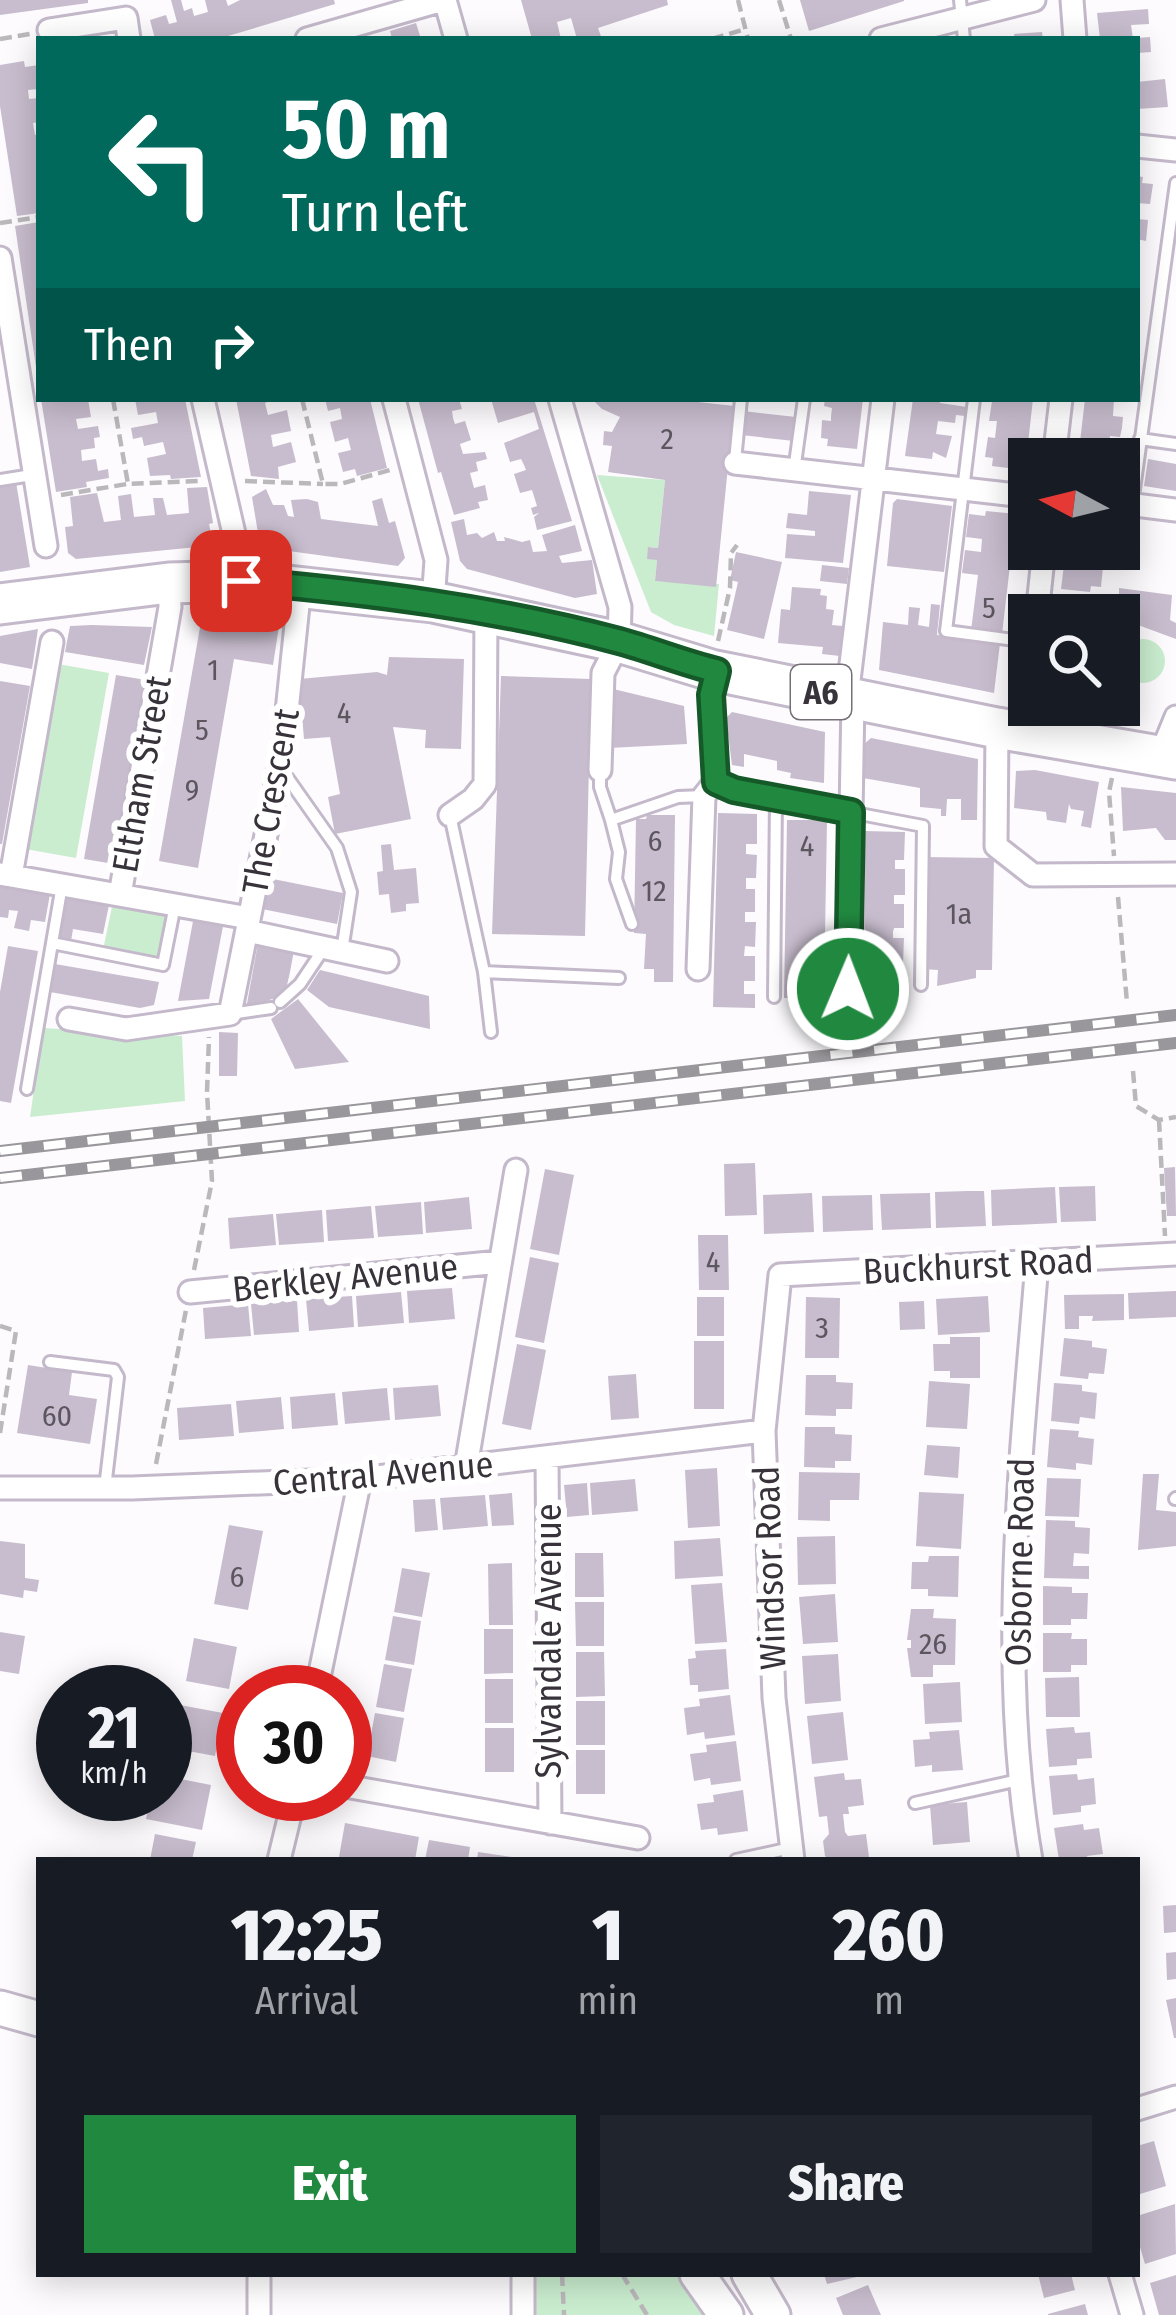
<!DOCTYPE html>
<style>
:root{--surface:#171b24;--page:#20242c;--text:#f1f3f6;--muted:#9ea1a6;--accent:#21893f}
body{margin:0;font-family:"Fira Sans Condensed",sans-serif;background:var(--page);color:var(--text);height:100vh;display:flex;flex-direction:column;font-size:45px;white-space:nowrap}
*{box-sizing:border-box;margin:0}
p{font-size:39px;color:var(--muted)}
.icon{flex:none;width:66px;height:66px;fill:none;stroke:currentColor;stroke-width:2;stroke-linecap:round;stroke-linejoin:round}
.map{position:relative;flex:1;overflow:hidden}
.details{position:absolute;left:36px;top:1857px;width:1104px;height:420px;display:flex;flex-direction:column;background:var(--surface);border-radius:0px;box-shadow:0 6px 30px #0003}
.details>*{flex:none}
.banner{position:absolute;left:36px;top:36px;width:1104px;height:366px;border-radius:0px;box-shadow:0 6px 30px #0003;background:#00695c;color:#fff;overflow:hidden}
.needle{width:78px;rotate:277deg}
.buttons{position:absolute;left:1008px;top:438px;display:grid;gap:24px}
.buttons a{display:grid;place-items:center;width:132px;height:132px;border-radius:0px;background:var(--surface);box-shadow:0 6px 30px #0003;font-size:60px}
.speed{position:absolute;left:36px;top:1665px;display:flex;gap:24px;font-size:60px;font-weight:700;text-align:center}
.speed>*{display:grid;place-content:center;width:156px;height:156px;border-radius:50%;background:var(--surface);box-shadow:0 6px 30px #0003;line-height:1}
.speed small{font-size:30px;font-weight:400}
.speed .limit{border:18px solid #d22;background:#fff;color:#111}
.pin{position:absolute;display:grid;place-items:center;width:102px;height:102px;color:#fff;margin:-51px;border-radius:24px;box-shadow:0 6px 18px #0006}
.me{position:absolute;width:132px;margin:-66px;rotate:1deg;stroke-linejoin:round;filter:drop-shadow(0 0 9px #0008)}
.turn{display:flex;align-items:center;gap:42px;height:252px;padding:0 48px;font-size:54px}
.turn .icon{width:156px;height:156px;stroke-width:2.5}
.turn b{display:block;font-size:84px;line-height:102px}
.then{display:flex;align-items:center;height:114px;padding:0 48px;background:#0003;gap:24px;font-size:45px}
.eta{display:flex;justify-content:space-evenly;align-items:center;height:204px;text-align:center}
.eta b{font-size:72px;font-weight:800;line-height:84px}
.button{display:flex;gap:24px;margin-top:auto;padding:24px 48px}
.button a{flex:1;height:138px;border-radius:0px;background:var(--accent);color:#fff;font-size:48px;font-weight:800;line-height:138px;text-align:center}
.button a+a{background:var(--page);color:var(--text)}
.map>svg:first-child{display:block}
.green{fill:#caedcf}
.building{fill:#c8bdce}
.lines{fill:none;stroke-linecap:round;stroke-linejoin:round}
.lane-casing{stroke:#c4b9ca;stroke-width:16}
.street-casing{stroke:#c4b9ca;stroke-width:27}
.primary-casing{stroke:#c4b9ca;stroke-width:39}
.highway-casing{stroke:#c4b9ca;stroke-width:45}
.path{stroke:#bbb8bc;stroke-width:4.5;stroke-dasharray:12 6;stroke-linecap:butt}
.lane{stroke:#fff;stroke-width:10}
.street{stroke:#fff;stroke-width:21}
.primary{stroke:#fff;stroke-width:33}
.highway{stroke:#fff;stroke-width:39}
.rail-casing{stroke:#9a979c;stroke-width:12}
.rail{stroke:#fff;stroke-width:8;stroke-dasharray:22;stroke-linecap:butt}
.route-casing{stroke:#155929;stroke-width:30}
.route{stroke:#21893f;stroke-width:21}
.labels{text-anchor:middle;stroke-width:12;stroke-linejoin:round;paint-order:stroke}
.number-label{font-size:30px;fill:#5c565f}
.shield{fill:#fff;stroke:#747075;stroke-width:3}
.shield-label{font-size:33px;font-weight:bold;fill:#38333a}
.street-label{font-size:36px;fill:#38333a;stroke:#fff}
</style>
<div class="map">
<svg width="1176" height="2315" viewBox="0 0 1176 2315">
<rect width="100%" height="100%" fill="#fdfbfe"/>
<path class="green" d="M597 475 665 480 658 548 649 547 657 560 655 581 719 584 714 636 674 625 651 612Z
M1121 661a22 22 0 1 1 44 0a22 22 0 1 1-44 0Z
M58 664 109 673 76 858 25 849Z
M113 902 166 913 157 961 103 950Z
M43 1028 182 1036 185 1101 30 1117Z
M533 2274H678L703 2315H534Z"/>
<path class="building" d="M0 0H88V3L0 15Z
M171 0H181L184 11 192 8 194 16 208 12 205 0H226L228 6 240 0H334L335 4 218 39H155L150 20 166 15 169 24 177 22Z
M521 0H667L668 5 598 28 602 39H577L571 18 557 22 561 39H532Z
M800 0H904V1L809 31Z
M1148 9 1149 24 1131 25 1133 39H1100L1097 13Z
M416 23 421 39H392L390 31Z
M1042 32 1043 39H1015L1014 34Z
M1150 37 1151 52 1137 53V38Z
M24 61 25 67 39 65V89L28 90 29 99 39 98V122L33 123 35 135 39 134V213L17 216 0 106V65Z
M1165 79 1168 107 1137 109V82Z
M1137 176 1143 177 1142 183 1153 184 1150 204 1137 203Z
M1137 219 1148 220 1146 241 1137 239Z
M39 222V367H36L15 226Z
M41 399H88L91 417 76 419 78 429 98 426 100 437 94 438 95 448 81 450 82 461 96 459 98 471 108 469 109 478 86 482 87 487 56 492Z
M135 399H185L201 477 171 479 170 475 150 476 147 458 166 454 163 442 144 446 142 437 133 439 131 428 158 423 156 412 138 415Z
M236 399H274L265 403 268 415 287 410 291 431 271 435 273 447 291 442 296 462 278 467 279 479 251 476Z
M325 399H370L387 468 357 476 355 469 343 472 338 453 351 450 348 438 335 442 330 422 342 419 340 408 328 411Z
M418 399H459L462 409 452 411 453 418 455 424 465 421 471 440 460 444 463 454 485 452 487 459 476 462 478 471 470 473 474 488 485 485 488 500 478 502 480 508 454 515 441 472 438 473Z
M491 399H534L572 521 537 530 534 517 539 513 533 515 531 508 537 506 532 490 520 493 514 474 526 470 524 465 521 459 510 462 504 443 539 429 534 412 498 423Z
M592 399H671L734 406 716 587 655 581 657 560 647 559 648 547 658 548 665 480 608 472 612 446 603 445 604 431 612 432 620 417 602 409Z
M825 399H863L857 449 827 446 828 439 821 438 822 420 831 421V416L832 408 824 406Z
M913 399H940V403L967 407 965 416 956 415 955 423 938 421 936 434 952 436 946 458 933 452 932 459 905 456Z
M999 399H1033L1025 470 992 466 993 458 985 457 988 437 995 438 997 421H989L992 401Z
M1085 399H1114L1113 416 1123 417 1122 428 1120 437 1110 436 1108 451 1118 452 1117 459H1078Z
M743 411 796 417 794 441 741 435Z
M1148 459 1176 464V491L1144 486Z
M16 482 30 567 0 572V484Z
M207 487 213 523 209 524 212 539 207 546 76 559 68 553 65 527 73 526 70 497 97 493 104 522 121 520 118 496 131 494 134 517 155 515 153 498H163L167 515 189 513 187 488Z
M266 489 273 505H284L288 516 294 517 291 500 307 499 318 502 321 519 378 526 372 501 382 498 389 523 395 521 405 558 398 566 267 548 258 533 252 497Z
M809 491 851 495 843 563 785 558 787 534 815 536V531L786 528 788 513 807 515Z
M897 499 952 506 944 572 887 566 893 503Z
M986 511 1016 514 1002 634 971 631 978 575 962 573 965 550 981 552 982 539 966 537 969 514 985 516Z
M464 519 467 535 477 533 482 538 494 532 497 541H505L504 537 522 542 530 540 533 552 547 551 542 535 575 525 582 551 559 556 562 563 592 560 597 594 575 598 467 569 460 561 451 522Z
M1066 549H1106L1105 554 1095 553 1094 558 1093 566 1103 567 1101 587 1091 586 1090 592 1061 589Z
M736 552 782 562 764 639 727 630 738 582 730 580Z
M822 565 849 568 847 584 820 581Z
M792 587 821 589 820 595 827 596 826 609 834 610 832 625 843 626 840 656 822 654 823 647 778 643 781 609 790 610Z
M1119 588 1172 595 1170 620 1176 623V639L1119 618Z
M931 604 940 605 937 635 1000 643 994 693 879 670 883 622 908 625 909 607 920 608 918 625 929 627Z
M268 611 281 613 273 665 234 659 198 868 159 861 202 616 229 619Z
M92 625 152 627 144 665 65 652 70 626Z
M38 629 32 669 0 663V636Z
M389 657 464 659 461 749 425 748 426 730 393 727 411 819 335 834 328 797 340 794 330 737 304 739 299 679 377 672 387 675Z
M116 675 146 680 114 864 84 859Z
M501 676 591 679 585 936 492 934Z
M0 681 30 686 2 844H0Z
M609 688 684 706 687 744 609 748Z
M732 712 825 732 824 783 790 778 791 773 777 770V761L744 754V767L732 765 726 718Z
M871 738 978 759 977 820H961V799H947L946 816H941V809L920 807V788L863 778 864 744Z
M1035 770 1099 782 1091 828 1081 826 1084 811 1071 809 1069 804 1066 823 1047 820 1046 812 1014 808 1016 771Z
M1121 787 1176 793V840H1165L1156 828 1123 831Z
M718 813 757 814V844H746V854L757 855 756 878H746V889H755V912H745V922H756L755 947 745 946 744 956H755V981H744V994H755V1008L713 1007Z
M647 815H675L673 982H654V969H644L646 934 634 933 636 819H646Z
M787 820H827L824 993H801V998H784Z
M865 831 905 832 904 860H895V869H905V895H894V904H904V928H894L893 932V938H904L903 963H893L892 968V972H904L903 991 864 984Z
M391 844 394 870 416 868 419 903 406 904V911L391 913 389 894 379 895 377 872 383 871 381 845Z
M925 857 994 858 992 970H976V978L937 986 938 970 923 969Z
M268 878 343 893 337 924 262 909Z
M0 880 50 894 45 922 31 920 29 931 14 928 18 911 9 910 8 918 0 917Z
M67 896 109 905 103 934 73 929 71 941 59 939Z
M194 916 224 921 209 999 178 1001Z
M258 943 294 950 290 972 285 994 246 1009Z
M8 946 38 951 11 1103 0 1101V992Z
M55 964 159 982 154 1005 140 1008 50 992Z
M320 970 429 996 430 1029 329 1007 307 990Z
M298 999 349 1062 295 1069 271 1019Z
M219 1032 238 1033 237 1076H219Z
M755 1163 757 1215 725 1216 724 1164Z
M1175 1167 1176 1216H1167L1164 1168Z
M545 1169 574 1175 559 1255 530 1249Z
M1095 1186 1096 1221 1061 1222 1059 1187Z
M1055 1187 1057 1223 992 1226 991 1190Z
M968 1191H984L986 1226 936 1228 935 1192Z
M812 1193 814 1232 764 1234 763 1195Z
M930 1193 931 1228 882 1230 880 1194Z
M872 1195 873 1230 823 1232 822 1196Z
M469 1197 472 1229 426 1233 424 1202Z
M421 1202 423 1234 378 1237 375 1206Z
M371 1206 374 1238 328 1241 326 1210Z
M322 1210 324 1242 279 1245 276 1214Z
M273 1214 276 1245 230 1249 228 1218Z
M698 1235H728L729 1290H699Z
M530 1257 559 1263 544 1343 515 1337Z
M452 1288 455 1319 409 1323 407 1291Z
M1176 1291V1317L1129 1319 1128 1293Z
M401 1292 404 1323 358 1327 356 1296Z
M1124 1294V1320L1092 1321 1093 1316H1079V1329H1065L1064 1295Z
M352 1296 354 1327 309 1331 306 1299Z
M988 1296 990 1332 938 1335 936 1299Z
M697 1297H724V1336H697Z
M806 1297 840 1298 839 1358H805Z
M297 1300 299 1332 254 1335 251 1304Z
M924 1301 925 1329 900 1330 899 1302Z
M248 1304 251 1336 205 1339 203 1308Z
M950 1337H980V1378H950V1371H934L933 1344H950Z
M1064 1338 1092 1341V1347L1107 1349 1104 1374 1089 1373 1088 1379 1060 1376Z
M694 1341H724V1409H694Z
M517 1344 546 1350 531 1430 502 1424Z
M28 1365 72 1372 69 1395 97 1399 90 1444 17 1433Z
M636 1374 639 1418 611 1420 608 1376Z
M806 1375H836V1382L853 1383 852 1409H836V1416L805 1415Z
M929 1381 970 1384 967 1429 926 1427Z
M1054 1383 1082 1385V1391L1097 1393 1095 1419 1080 1417 1079 1424 1051 1421Z
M438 1385 441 1416 395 1420 393 1388Z
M387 1388 390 1420 345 1424 342 1392Z
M335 1393 338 1425 292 1429 290 1397Z
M281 1397 284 1429 239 1433 236 1401Z
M231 1404 234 1436 179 1440 177 1408Z
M805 1427H835V1434L852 1435 851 1461H835V1468L804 1467Z
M1050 1429 1079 1431 1078 1437 1094 1439 1092 1465 1076 1463V1470L1047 1467Z
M927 1445 960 1447 958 1478 924 1475Z
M717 1468 720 1526 688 1528 685 1470Z
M799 1472 860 1473 859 1500H830V1521L798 1520Z
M1143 1474H1159L1156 1510 1176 1512V1546L1138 1550Z
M1047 1478 1081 1479 1079 1517 1045 1516Z
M635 1479 638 1511 592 1515 590 1483Z
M587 1483 589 1515 567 1517 564 1485Z
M919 1492 964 1494 961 1549 916 1546Z
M512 1493 514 1525 492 1526 489 1495Z
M485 1495 488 1526 443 1530 440 1498Z
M435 1499 438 1530 415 1532 413 1500Z
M1046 1520 1075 1521V1527L1090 1528 1089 1554 1074 1553 1073 1566H1089V1579L1044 1578Z
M229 1525 263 1531 248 1610 214 1604Z
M835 1536 836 1584 798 1585 797 1537Z
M720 1538 723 1576 675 1579 674 1541Z
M0 1541 25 1544V1578L39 1580 37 1592 24 1590 23 1598 0 1594Z
M575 1553H603L604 1597H575Z
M929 1556H959L958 1597 928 1596V1589H911L912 1562H928Z
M512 1563 513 1625H489L488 1564Z
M402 1568 430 1573 422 1617 394 1612Z
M722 1583 727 1642 695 1644 691 1585Z
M1043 1586 1072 1587V1593H1088L1087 1619H1071V1625H1043Z
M835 1594 838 1642 803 1644 799 1597Z
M575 1602H604V1646H576Z
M911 1609H934L933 1618 956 1619 955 1665H933V1677H911L907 1648H911V1640H907Z
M393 1616 421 1621 414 1665 385 1660Z
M484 1629H513V1673L484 1674Z
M0 1632 25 1636 19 1674 0 1671Z
M1043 1633H1072L1071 1639H1087V1665H1071V1672H1043Z
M194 1638 237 1647 229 1689 186 1681Z
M726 1649 729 1689 698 1692V1685H690L688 1659 696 1658 695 1651Z
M576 1652H604L605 1696 576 1697Z
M838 1654 841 1701 805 1704 802 1656Z
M384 1664 412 1669 404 1712 376 1707Z
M1079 1677 1080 1717H1046L1045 1678Z
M485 1679H513V1723H485Z
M960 1682 962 1722 925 1724 923 1684Z
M730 1695 735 1735 705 1739 704 1732 687 1735 684 1708 700 1706 699 1699Z
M576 1701H605V1745H576Z
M180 1705 223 1713 215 1756 172 1748Z
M843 1712 848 1760 812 1764 807 1716Z
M375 1713 404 1718 396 1762 367 1756Z
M1074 1727 1075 1733 1090 1732 1092 1758 1077 1759V1765L1049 1767 1046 1729Z
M485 1728H514V1772H485Z
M959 1730 963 1770 932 1772V1765L915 1767 913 1740 930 1739 929 1732Z
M736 1741 741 1781 711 1785 710 1778 694 1781 690 1754 707 1752 706 1745Z
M576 1750H605V1794H576Z
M844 1773 845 1780 861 1779 864 1805 848 1807 849 1814H843L845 1832 848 1836 866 1834 869 1857 829 1860 825 1856 823 1841 829 1834 827 1816 819 1817 814 1777Z
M1077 1774 1078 1780 1094 1778 1096 1804 1081 1806V1812L1053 1815 1049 1776Z
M165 1776 211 1785 202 1830 146 1819 151 1794H165Z
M743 1790 748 1831 718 1835 717 1828 701 1830 697 1804 714 1802 713 1795Z
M967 1802 970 1842 933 1845 930 1805Z
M345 1823 419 1837 415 1860 339 1857Z
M1083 1824 1084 1830 1099 1828 1103 1854 1087 1856 1088 1860H1059L1054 1828Z
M155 1834 196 1842 192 1860H150Z
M429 1840 470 1847 468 1860H425Z
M478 1852 512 1857V1860H477Z
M1176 1905V1932L1164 1933 1163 1906Z
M1176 1952V1979L1167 1980 1166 1953Z
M1176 1998V2038H1174L1166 2000Z
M1154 2141 1166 2186 1137 2195V2146Z
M1175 2204 1176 2254 1145 2264 1137 2237V2216Z
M824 2274H861V2276L827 2284Z
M1038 2274H1071L1075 2290 1044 2298Z
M1176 2275V2315H1159L1150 2283Z
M868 2285 881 2315H843L836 2298Z
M1085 2304 1088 2315H1048V2314Z"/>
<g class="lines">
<defs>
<path id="lane" d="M960 0 964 39
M974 399 946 631 1029 642
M1140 439 1176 444
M735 461 741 399
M794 471 804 399
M0 480 32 475
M1132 504 1176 183
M282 770 337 848 351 892 342 951
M600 770V787L611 820
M715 782 734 790 923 826 921 985
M450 815 484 972 491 1032
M632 924 616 879 619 852 611 820 678 797 704 796
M52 943 163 965 175 905
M484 972 619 978
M774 997 776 798
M280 1002 300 984 324 948
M230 1014 271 1008
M27 1089 62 885
M50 1362 114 1370 118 1377 105 1488
M1175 1499 1176 1498
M915 1803 1019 1780
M736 1860 791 1848"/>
<path id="street" d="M445 0 456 39
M1072 0 1075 39
M49 30 126 18 129 39
M307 39 443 0
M881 39 1034 0
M1137 146 1176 150
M0 258 46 546
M203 399 238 551 241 581
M394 399 436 560 433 602
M560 399 620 607 619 642 603 673 600 770
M1054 459 1061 399
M735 463 1016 495
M1119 503 1176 510
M1037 615 1044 549
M847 697 883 399
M997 728 996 846 1033 875 1176 874
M1025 732 1029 693
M1160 756 1176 717
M450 815 473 799 485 784 486 612
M0 874 11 876 52 642
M11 876 249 918
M120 895 170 607 169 583
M247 931 387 961
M698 969 704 796 715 782 711 695 717 671
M848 989 853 698
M69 1019 126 1029 230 1014 283 750 300 586
M190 1292 500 1262
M547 1458 550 1823
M466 1467 516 1170
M0 1488H132L360 1479 764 1431
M316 1692 360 1479
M345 1786 638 1838
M279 1860 295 1794
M793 1860 774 1698 764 1431 780 1275 1176 1254
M1031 1860C997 1663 1021 1460 1037 1263
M1137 2109 1176 2097
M259 2274V2315
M523 2274V2315
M1120 2274 1132 2315"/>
<path id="primary" d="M0 2008 39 2019
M697 2274 726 2315
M749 2274 773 2315"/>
<path id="highway" d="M0 604 169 583 241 581 433 602 619 642 711 670 997 728 1176 759"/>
</defs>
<use href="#lane" class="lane-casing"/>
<use href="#street" class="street-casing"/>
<use href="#primary" class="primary-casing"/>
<use href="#highway" class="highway-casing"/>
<path class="path" d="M738 0 748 39
M779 0 791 39
M0 39 30 34
M712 39 745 29
M0 223 39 217
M113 399 128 484 198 481
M302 399 323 484H340L390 470
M245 481 323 484
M61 495 127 484
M718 641 730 588 731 553 737 545
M1112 778 1109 792 1114 856
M1118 897 1127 1003
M1133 1071 1136 1106 1159 1120 1176 1117
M1159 1120 1165 1236
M194 1270 212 1181 207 1092 209 1037
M0 1326 16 1331 0 1433
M156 1464 186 1310
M562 2274 564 2315
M622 2274 647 2315"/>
<use href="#lane" class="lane"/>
<use href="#street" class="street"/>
<use href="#primary" class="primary"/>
<use href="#highway" class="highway"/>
<defs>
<path id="rail" d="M0 1151 1176 1015
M0 1178 1176 1043"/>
</defs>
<use href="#rail" class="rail-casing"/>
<use href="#rail" class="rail"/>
</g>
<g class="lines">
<defs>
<path id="route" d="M241 581C368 592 495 608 619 641 652 650 684 663 717 671L711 695 716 782 734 790 851 812 848 989"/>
</defs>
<use href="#route" class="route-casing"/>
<use href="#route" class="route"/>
</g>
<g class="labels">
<g class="number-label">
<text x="667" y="449">2</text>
<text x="989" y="618">5</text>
<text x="213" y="680">1</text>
<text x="344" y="723">4</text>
<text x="202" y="740">5</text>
<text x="192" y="800">9</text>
<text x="655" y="851">6</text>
<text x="807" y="856">4</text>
<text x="654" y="901">12</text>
<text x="959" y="924">1a</text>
<text x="713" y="1272">4</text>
<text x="822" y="1338">3</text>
<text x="57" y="1426">60</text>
<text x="237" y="1587">6</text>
<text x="933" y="1654">26</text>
</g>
<rect class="shield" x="791" y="665" width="60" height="54" rx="9"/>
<g class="shield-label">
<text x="821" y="704">A6</text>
</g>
<g class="street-label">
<text transform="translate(141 774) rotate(-80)" y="13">Eltham Street</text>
<text transform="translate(270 801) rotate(-80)" y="13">The Crescent</text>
<text transform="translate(978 1265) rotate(-3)" y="13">Buckhurst Road</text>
<text transform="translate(345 1277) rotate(-6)" y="13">Berkley Avenue</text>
<text transform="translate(383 1473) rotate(-5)" y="13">Central Avenue</text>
<text transform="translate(1019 1562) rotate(-89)" y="13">Osborne Road</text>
<text transform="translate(769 1568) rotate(-92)" y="13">Windsor Road</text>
<text transform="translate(548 1641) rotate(-90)" y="13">Sylvandale Avenue</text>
</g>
</g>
</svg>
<div class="buttons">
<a><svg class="needle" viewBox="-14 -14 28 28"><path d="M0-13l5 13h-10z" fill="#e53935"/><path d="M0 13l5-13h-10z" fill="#9ea1a6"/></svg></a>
<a><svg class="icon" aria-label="search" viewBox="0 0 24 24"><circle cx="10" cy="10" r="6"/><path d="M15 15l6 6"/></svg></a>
</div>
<div class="speed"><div>21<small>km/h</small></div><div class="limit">30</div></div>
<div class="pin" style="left:241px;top:581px;background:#d93025"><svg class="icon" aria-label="arrive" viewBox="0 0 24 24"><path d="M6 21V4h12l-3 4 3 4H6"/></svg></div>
<svg class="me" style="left:848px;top:989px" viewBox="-20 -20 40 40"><circle r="17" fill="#21893f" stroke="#fff" stroke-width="3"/><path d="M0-11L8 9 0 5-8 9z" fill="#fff"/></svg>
<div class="banner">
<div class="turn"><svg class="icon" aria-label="left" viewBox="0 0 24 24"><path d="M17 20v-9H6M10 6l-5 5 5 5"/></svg><div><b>50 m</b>Turn left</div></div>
<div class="then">Then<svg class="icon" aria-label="right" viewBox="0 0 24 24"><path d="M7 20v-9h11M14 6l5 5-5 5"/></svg></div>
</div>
<section class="details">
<div class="eta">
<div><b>12:25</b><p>Arrival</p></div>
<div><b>1</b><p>min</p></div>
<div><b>260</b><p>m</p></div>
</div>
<div class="button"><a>Exit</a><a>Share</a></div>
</section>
</div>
